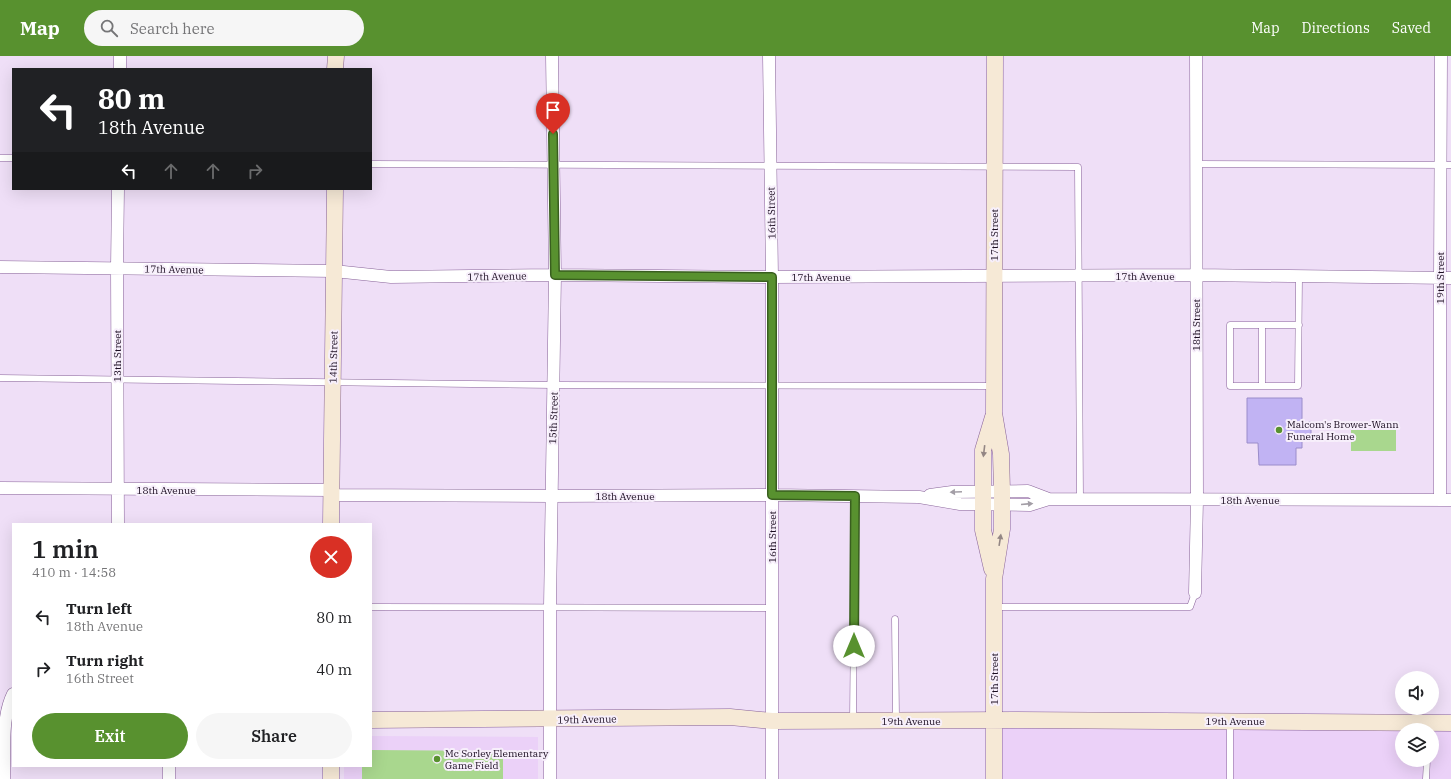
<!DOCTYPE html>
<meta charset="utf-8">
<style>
:root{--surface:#fff;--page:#f6f6f6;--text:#202124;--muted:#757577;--accent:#58912f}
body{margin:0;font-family:"IBM Plex Serif",serif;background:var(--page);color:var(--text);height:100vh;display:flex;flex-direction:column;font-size:15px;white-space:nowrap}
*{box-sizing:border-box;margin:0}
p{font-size:13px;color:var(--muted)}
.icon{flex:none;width:22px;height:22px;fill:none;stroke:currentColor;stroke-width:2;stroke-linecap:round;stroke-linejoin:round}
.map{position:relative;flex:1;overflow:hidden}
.sheet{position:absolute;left:12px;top:467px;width:360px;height:244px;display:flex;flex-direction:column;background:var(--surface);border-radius:0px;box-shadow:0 4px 16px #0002}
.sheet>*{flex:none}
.guide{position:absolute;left:12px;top:12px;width:360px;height:122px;border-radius:0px;box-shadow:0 4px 16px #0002;background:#202124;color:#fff;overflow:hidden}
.controls{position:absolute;left:1395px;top:615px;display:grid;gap:8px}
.controls a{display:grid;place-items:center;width:44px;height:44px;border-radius:50%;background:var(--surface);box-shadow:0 4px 16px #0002;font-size:20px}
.pin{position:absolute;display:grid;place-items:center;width:34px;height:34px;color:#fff;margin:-41px -17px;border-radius:50% 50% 50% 0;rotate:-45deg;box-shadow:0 0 4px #0007}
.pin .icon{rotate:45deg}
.me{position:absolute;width:44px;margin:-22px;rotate:0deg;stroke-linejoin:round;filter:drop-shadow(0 0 3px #0008)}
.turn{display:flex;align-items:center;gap:14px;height:84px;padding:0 20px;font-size:18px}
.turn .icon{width:52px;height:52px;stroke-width:2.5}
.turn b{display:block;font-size:28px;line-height:34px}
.lanes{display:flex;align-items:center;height:38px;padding:0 20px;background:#0003;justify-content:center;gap:20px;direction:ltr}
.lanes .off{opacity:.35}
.round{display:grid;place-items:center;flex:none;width:42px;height:42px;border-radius:21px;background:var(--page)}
.head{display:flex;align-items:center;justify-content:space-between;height:68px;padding:0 20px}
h1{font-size:24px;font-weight:600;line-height:30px}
.action{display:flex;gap:8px;margin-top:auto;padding:8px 20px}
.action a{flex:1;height:46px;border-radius:24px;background:var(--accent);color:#fff;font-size:16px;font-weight:600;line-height:46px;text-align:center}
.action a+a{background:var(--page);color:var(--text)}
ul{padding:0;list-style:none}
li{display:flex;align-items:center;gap:12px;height:52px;padding:0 20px}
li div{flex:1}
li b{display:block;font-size:15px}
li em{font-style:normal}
header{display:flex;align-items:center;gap:24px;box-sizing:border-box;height:56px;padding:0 20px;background:var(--accent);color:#fff}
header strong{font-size:19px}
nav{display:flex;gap:22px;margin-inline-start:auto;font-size:14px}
.search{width:280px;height:36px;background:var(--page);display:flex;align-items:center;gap:10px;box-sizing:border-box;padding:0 14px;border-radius:22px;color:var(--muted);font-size:15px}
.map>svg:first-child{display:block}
.built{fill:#ebd1f8;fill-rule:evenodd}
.green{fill:#a9d78e}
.building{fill:#c1b3f3;stroke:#9a8cca}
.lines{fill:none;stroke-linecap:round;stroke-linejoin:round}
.lane-casing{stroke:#886399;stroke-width:7}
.street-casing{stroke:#886399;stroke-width:13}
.secondary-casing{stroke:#886399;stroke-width:17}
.lane{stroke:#fff;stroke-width:6}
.street{stroke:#fff;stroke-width:12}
.secondary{stroke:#f6e9d6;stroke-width:16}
.oneway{fill:#938684}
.oneway2{fill:#a39ea6}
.route-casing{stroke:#395e1f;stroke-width:10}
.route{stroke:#58912f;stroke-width:7}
.poi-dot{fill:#58912f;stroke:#f7effb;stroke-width:1.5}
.labels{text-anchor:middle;stroke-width:4;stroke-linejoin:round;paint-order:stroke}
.street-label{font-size:10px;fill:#1a0c20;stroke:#f7effb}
.poi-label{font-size:10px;fill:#1a0c20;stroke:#f7effb;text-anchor:start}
</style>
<header>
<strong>Map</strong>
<div class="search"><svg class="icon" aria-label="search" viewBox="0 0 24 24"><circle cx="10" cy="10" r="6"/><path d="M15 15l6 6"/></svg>Search here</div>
<nav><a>Map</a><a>Directions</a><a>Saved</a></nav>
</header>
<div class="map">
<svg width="1451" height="723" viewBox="0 0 1451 723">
<rect width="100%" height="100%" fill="#efdff7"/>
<path class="built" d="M1001 671 1451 673V723H1001ZM1402 674H1432V704H1402Z
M371 680 538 681V723H344V710H371Z"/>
<path class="green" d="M1351 374H1396V395H1351Z
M371 694 503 695V723H362V710H371Z"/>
<path class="building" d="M1247 342H1302V366H1311V381H1302V392H1296V409H1259L1258 387H1247Z"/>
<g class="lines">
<defs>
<path id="lane" d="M0 102H13
M371 108 1078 111 1080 443
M1196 108 1451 109
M1299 269H1230V330H1298L1299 221
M0 322 554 329 994 330
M1262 330V269
M371 551 772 552
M995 551H1190L1195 537
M895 563 896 663
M853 665 855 440
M1230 723V667
M1426 723 1427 704"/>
<path id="street" d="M769 0 772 221V723
M120 13V0
M118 133 117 212 118 468
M0 211 334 215 391 221 555 219 772 221 1196 219 1451 222
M0 432 332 434
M331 439 551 440 772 439 919 441 960 448 1030 449 1049 443 1451 444
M930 439 952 436 1028 435 1049 443
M1440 444V222L1441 0
M1195 537 1197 444 1196 0
M169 710V723
M4 723C5 696 1 662 13 638
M550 723V551L555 219 552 0"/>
<path id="secondary" d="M335 13 336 0
M331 468 335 133
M992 513 983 474V394L993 361
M371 664 730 661 772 665 1018 664 1451 667
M331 723V710
M994 723V523L1002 473V435L1001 398 994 357 995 0"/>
</defs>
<use href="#lane" class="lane-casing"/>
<use href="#street" class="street-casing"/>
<use href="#secondary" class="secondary-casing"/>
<use href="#lane" class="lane"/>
<use href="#street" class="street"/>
<use href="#secondary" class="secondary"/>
</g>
<defs><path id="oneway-solid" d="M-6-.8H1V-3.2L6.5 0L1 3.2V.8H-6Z"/></defs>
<g class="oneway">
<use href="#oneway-solid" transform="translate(984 395) rotate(97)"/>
<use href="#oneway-solid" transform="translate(1000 484) rotate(-81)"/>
</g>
<g class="oneway2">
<use href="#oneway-solid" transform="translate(956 436) rotate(177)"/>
<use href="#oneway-solid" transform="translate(1027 448) rotate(-5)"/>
</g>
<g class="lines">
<defs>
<path id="route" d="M553 78 555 219 772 221V439L855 440 854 590"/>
</defs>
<use href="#route" class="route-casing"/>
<use href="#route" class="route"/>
</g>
<g class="poi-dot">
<circle cx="1279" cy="374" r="4"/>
<circle cx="437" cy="703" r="4"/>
</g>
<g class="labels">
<g class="street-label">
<text transform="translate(771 157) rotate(-91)" y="4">16th Street</text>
<text transform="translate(994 179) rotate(-90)" y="4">17th Street</text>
<text transform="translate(174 213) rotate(1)" y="4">17th Avenue</text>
<text transform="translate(497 220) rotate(-1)" y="4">17th Avenue</text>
<text x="1145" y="224">17th Avenue</text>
<text x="821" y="225">17th Avenue</text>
<text transform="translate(1440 222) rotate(-90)" y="4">19th Street</text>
<text transform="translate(1196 269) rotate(-90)" y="4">18th Street</text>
<text transform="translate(117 300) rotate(-90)" y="4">13th Street</text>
<text transform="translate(333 301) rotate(-89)" y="4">14th Street</text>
<text transform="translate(553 362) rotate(-88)" y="4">15th Street</text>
<text x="166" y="438">18th Avenue</text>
<text x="625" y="444">18th Avenue</text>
<text x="1250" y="448">18th Avenue</text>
<text transform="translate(772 481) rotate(-90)" y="4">16th Street</text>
<text transform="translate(994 623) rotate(-90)" y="4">17th Street</text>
<text transform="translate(587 663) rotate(-1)" y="4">19th Avenue</text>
<text x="911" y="669">19th Avenue</text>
<text x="1235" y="669">19th Avenue</text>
</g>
<g class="poi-label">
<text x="1287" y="372">Malcom's Brower-Wann<tspan x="1287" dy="12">Funeral Home</tspan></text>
<text x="445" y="701">Mc Sorley Elementary<tspan x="445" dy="12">Game Field</tspan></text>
</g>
</g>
</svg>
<div class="controls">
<a><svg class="icon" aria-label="sound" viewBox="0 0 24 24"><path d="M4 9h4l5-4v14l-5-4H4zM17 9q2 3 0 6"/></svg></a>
<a><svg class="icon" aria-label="layers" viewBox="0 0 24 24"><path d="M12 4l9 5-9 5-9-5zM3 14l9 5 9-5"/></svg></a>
</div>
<div class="pin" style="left:553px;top:78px;background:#d93025"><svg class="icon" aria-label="arrive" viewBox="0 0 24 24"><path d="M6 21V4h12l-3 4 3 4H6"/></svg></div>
<svg class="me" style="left:854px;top:590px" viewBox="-20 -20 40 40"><circle r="19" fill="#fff"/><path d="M0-13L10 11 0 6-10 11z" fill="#58912f"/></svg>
<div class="guide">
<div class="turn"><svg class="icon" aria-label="left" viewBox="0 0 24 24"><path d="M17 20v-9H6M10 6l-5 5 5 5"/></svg><div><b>80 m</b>18th Avenue</div></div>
<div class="lanes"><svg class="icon" aria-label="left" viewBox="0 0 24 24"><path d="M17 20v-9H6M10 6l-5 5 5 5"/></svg><svg class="icon off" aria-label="ahead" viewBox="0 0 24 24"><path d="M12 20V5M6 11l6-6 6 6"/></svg><svg class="icon off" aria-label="ahead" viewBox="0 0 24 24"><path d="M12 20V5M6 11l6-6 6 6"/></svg><svg class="icon off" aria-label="right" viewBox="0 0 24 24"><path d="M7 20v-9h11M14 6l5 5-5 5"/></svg></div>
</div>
<section class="sheet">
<div class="head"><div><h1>1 min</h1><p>410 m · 14:58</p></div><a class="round" style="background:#d93025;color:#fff"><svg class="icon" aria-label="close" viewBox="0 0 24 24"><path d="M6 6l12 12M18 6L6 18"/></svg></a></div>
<ul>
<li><svg class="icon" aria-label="left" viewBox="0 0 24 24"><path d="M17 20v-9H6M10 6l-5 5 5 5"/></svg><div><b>Turn left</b><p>18th Avenue</p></div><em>80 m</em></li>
<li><svg class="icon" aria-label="right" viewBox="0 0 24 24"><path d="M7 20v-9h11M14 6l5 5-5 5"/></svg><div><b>Turn right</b><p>16th Street</p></div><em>40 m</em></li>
</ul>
<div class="action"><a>Exit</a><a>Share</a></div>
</section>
</div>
